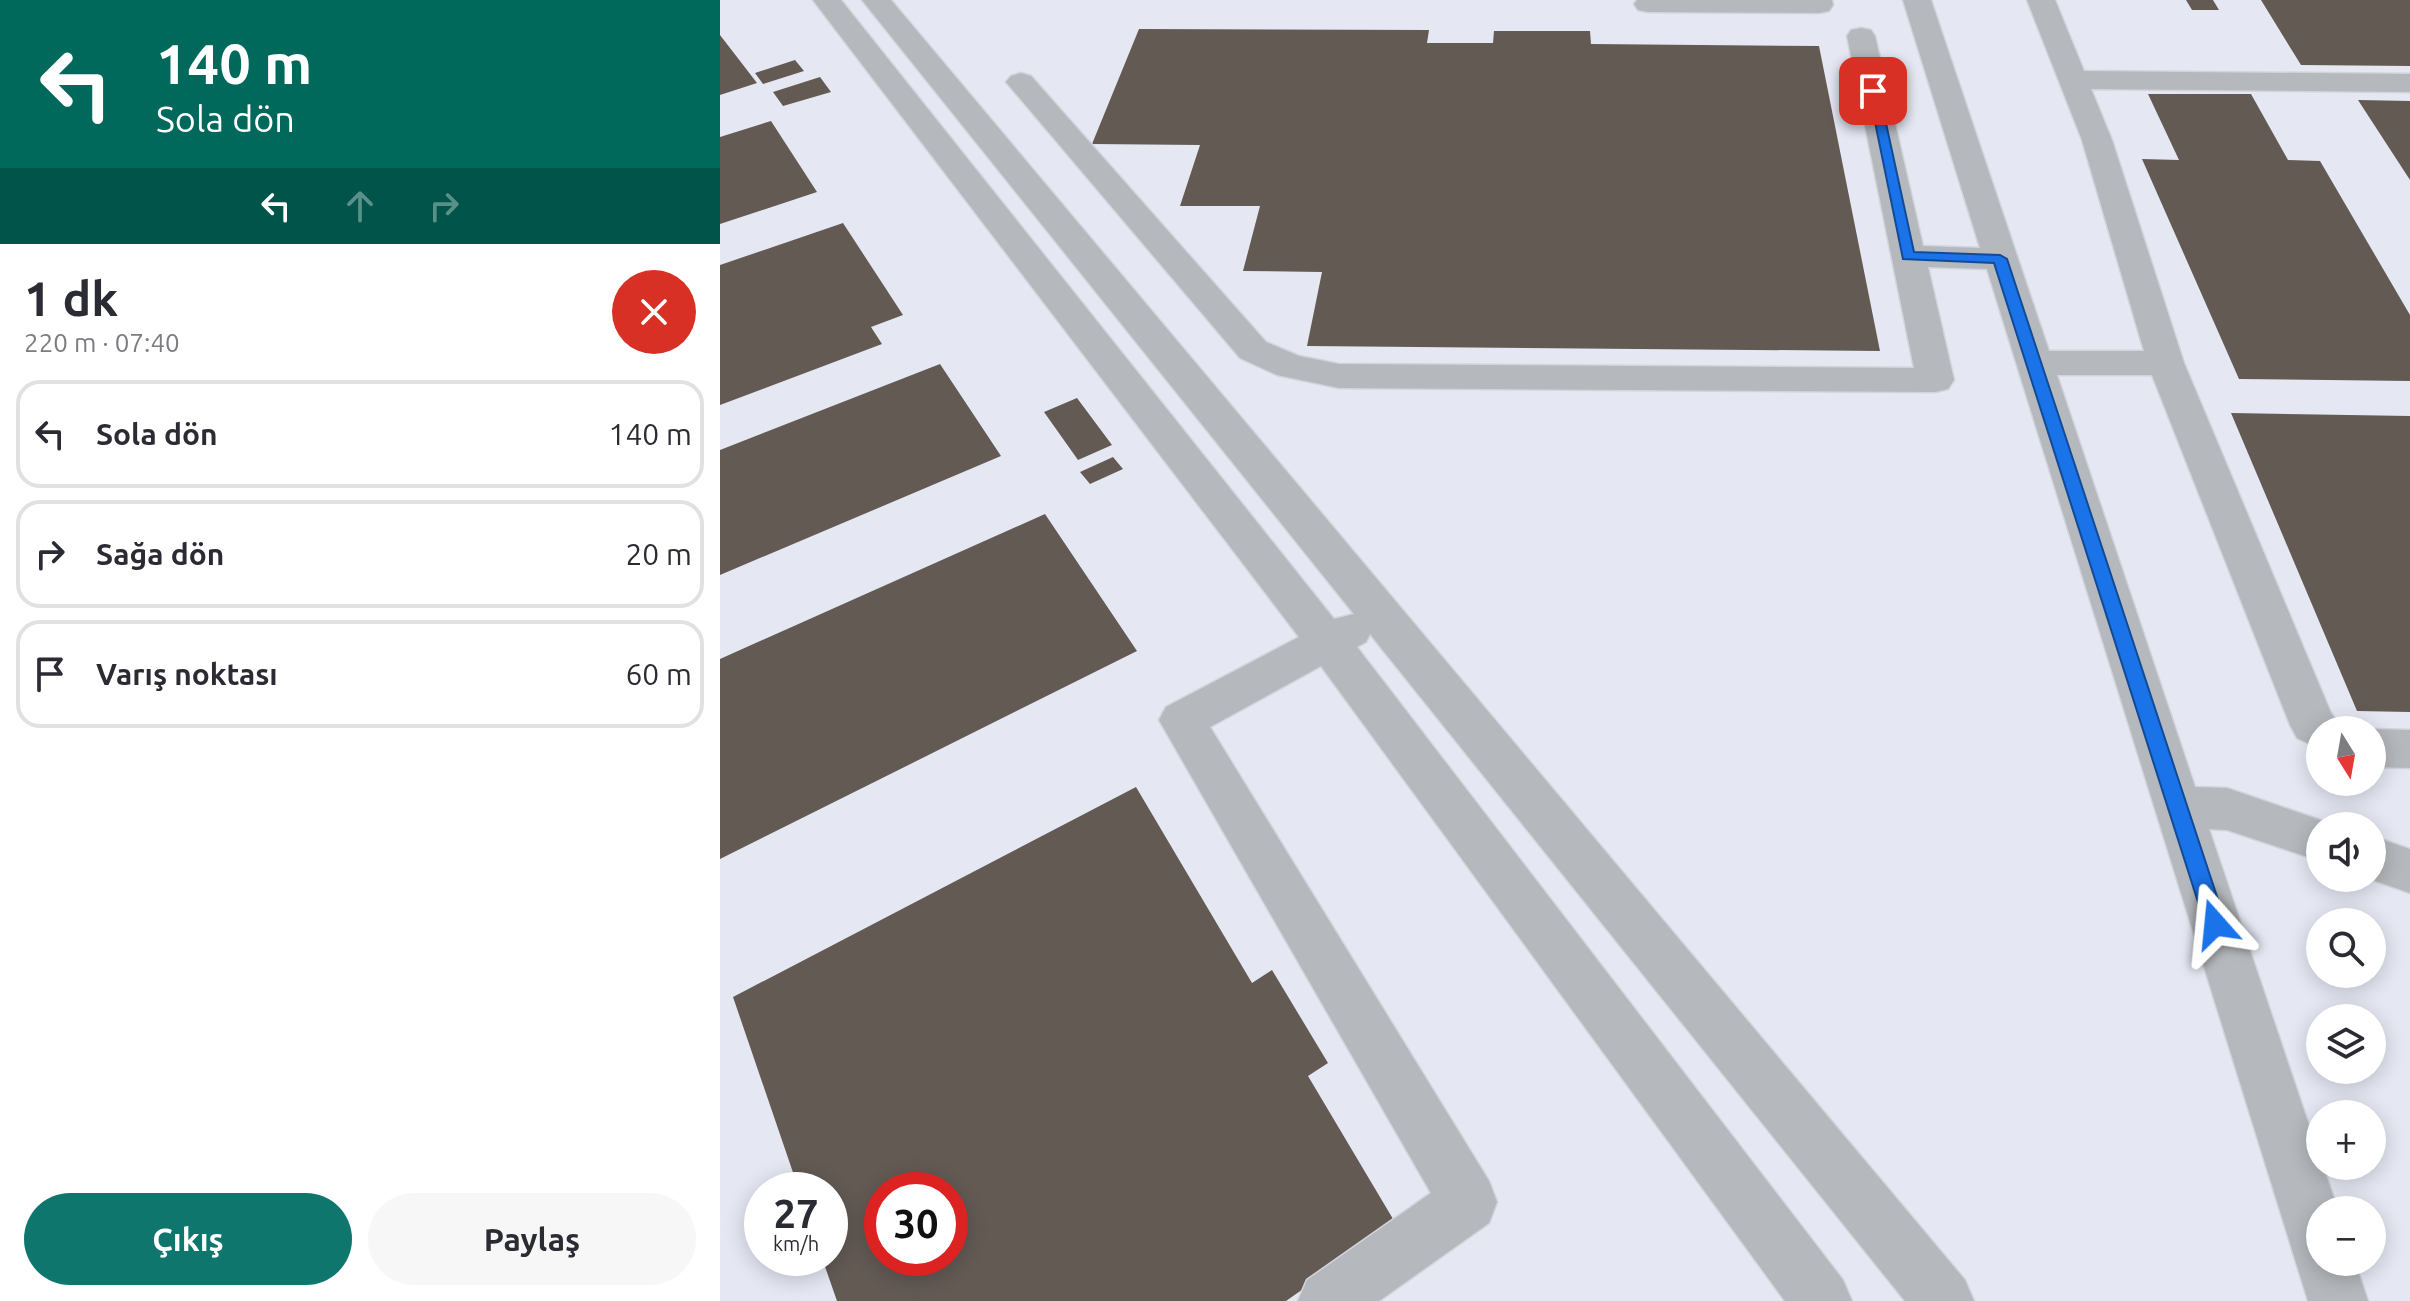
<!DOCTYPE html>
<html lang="tr">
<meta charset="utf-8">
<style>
:root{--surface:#fff;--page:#f7f7f7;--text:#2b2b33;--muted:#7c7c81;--line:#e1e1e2;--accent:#0f766e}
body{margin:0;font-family:Ubuntu,sans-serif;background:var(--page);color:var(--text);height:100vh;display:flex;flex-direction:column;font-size:30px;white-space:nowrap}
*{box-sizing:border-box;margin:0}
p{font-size:26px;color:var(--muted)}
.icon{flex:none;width:44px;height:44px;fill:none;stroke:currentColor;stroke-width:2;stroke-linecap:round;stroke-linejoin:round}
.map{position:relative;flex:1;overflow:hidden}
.details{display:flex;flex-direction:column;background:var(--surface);width:720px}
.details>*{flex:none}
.banner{background:#00695c;color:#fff;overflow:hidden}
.needle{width:52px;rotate:169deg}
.buttons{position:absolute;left:1586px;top:716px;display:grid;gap:16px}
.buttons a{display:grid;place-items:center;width:80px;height:80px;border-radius:50%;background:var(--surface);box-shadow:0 4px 20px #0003;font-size:40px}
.speed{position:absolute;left:24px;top:1172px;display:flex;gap:16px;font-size:40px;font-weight:700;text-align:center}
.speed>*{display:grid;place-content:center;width:104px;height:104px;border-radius:50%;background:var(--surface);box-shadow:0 4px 20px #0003;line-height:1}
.speed small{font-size:20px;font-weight:400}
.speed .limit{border:12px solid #d22;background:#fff;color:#111}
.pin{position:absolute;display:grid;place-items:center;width:68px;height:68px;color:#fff;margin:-34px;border-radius:16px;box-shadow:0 4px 12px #0006}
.me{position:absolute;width:88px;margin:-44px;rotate:342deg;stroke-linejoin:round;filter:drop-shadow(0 0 6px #0008)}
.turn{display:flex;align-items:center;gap:28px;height:168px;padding:0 24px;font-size:36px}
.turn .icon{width:104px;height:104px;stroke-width:2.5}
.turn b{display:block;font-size:56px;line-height:68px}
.lanes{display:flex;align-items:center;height:76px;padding:0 24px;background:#0003;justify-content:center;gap:40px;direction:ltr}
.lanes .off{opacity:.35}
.round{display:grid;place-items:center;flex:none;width:84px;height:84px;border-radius:42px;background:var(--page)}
.headline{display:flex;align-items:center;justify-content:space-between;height:136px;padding:0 24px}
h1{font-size:48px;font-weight:700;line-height:60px}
.button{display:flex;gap:16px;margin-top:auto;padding:16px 24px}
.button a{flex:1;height:92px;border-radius:48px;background:var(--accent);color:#fff;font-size:32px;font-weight:700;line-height:92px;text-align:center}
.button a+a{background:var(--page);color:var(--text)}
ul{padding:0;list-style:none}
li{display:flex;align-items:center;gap:24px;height:108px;margin:0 16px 12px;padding:0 8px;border:4px solid var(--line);border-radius:24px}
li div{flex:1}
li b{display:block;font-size:30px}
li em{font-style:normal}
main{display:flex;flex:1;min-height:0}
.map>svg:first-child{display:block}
.built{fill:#e5e8f3;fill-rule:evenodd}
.building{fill:#635a54;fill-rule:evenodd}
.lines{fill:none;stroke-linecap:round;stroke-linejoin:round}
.minor-casing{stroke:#d3d4db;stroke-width:3}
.minor{fill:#b5b8bc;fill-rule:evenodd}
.route{fill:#1a73e8;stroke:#114b97;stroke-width:2}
</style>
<main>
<section class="details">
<div class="banner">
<div class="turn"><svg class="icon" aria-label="left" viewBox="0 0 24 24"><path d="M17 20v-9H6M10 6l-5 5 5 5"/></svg><div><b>140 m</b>Sola dön</div></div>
<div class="lanes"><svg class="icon" aria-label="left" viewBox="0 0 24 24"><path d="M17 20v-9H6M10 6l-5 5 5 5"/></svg><svg class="icon off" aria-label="ahead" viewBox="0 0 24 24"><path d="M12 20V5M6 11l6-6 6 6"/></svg><svg class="icon off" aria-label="right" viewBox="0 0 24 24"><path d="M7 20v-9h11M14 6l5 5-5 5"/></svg></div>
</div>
<div class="headline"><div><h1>1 dk</h1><p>220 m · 07:40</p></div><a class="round" style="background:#d93025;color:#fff"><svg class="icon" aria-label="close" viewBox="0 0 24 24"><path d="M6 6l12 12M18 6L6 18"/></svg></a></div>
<ul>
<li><svg class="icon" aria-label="left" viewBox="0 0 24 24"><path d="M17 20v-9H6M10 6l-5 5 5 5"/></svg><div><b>Sola dön</b></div><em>140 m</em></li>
<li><svg class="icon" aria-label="right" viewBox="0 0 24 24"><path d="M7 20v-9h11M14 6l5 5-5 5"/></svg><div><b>Sağa dön</b></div><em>20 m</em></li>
<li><svg class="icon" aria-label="arrive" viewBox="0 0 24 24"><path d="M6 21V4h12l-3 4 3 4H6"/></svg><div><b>Varış noktası</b></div><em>60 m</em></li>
</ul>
<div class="button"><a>Çıkış</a><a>Paylaş</a></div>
</section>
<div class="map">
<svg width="1690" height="1301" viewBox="0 0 1690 1301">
<rect width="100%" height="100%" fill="#f6f8ff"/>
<path class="built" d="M0 0H1690V1301H0ZM1600 730H1652V782H1600ZM1600 826H1652V878H1600ZM1600 922H1652V974H1600ZM1600 1018H1652V1070H1600ZM1600 1114H1652V1166H1600ZM42 1190H110V1258H42ZM162 1190H230V1258H162ZM1600 1210H1652V1262H1600Z"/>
<path class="building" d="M1466 0H1493L1499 10H1472Z
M1541 0H1690V66L1581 65Z
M419 29 709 30 707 43H773L774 31H870L871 44 1099 46 1160 351 587 346 602 272 523 271 540 206H460L480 145 372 144Z
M0 35 37 83 0 95Z
M75 60 84 71 43 84 35 73Z
M100 77 111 92 63 106 53 92Z
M1428 94H1531L1568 160 1600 161 1690 315V381L1519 379 1422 159 1459 160Z
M1638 100 1690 101V180Z
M51 121 97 192 0 224V137Z
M123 223 183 315 151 327 162 344 0 405V265Z
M220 364 281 456 0 575V450Z
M357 398 392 445 358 460 324 412Z
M1511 413 1690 416V712L1637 711Z
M393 457 403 469 370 484 360 472Z
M325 514 417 651 0 859V659Z
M416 787 532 983 552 970 608 1063 588 1076 676 1224 566 1301H117L102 1258H110V1190H79L13 997ZM162 1190H230V1258H162Z"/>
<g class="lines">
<defs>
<path id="minor" d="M93 0H121L614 619 634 614 142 0H171L1245 1280 1254 1301H1185L650 634 646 642 637 647 1123 1280 1132 1301H1065L601 666 490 727 769 1181 777 1202 769 1223 659 1301H578L587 1280 711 1193 439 720 446 707 579 637Z
M917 0H1112L1113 5 1109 11 1099 13 928 12 918 10 914 4Z
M1183 0H1211L1329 351H1424L1362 140 1307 0H1335L1364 71 1690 74V92L1371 89 1392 140 1464 363 1611 713 1623 730H1600V749L1577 738 1570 725 1432 375H1337L1475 787 1507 788 1618 826H1600V861L1507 830 1489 829 1600 1158V1166H1603L1618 1210H1600V1262H1635L1648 1301H1588L1267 269 1208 267 1234 380 1228 389 1215 392 619 388 557 375 520 358 286 82 291 76 301 73 311 76 546 342 579 356 619 364 1194 368 1127 36 1131 30 1141 28 1151 30 1155 36 1203 246 1260 248Z
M1652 729 1690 730V768L1652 767V730H1648Z
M1652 836 1690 849V893L1647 878H1652Z"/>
</defs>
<use href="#minor" class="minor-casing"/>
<use href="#minor" class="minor"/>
</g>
<path class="route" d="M1148 88 1159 91 1194 252 1280 255 1287 259 1506 924 1503 931 1495 933 1488 931 1485 924 1274 263 1183 259Z"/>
</svg>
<div class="buttons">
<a><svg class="needle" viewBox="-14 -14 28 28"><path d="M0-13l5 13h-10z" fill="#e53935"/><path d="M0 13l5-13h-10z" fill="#7c7c81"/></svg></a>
<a><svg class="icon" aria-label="sound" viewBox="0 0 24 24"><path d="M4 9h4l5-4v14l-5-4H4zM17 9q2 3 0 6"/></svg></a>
<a><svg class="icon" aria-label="search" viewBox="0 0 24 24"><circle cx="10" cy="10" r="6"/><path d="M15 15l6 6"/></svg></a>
<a><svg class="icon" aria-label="layers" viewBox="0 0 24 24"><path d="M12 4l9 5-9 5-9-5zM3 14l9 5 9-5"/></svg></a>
<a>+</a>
<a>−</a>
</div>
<div class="speed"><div>27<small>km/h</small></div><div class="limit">30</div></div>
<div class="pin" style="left:1153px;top:91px;background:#d93025"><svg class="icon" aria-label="arrive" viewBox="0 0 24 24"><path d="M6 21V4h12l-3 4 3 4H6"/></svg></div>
<svg class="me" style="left:1495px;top:924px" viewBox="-20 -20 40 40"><path d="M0-17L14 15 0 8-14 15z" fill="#1a73e8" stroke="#fff" stroke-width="4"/></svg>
</div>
</main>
